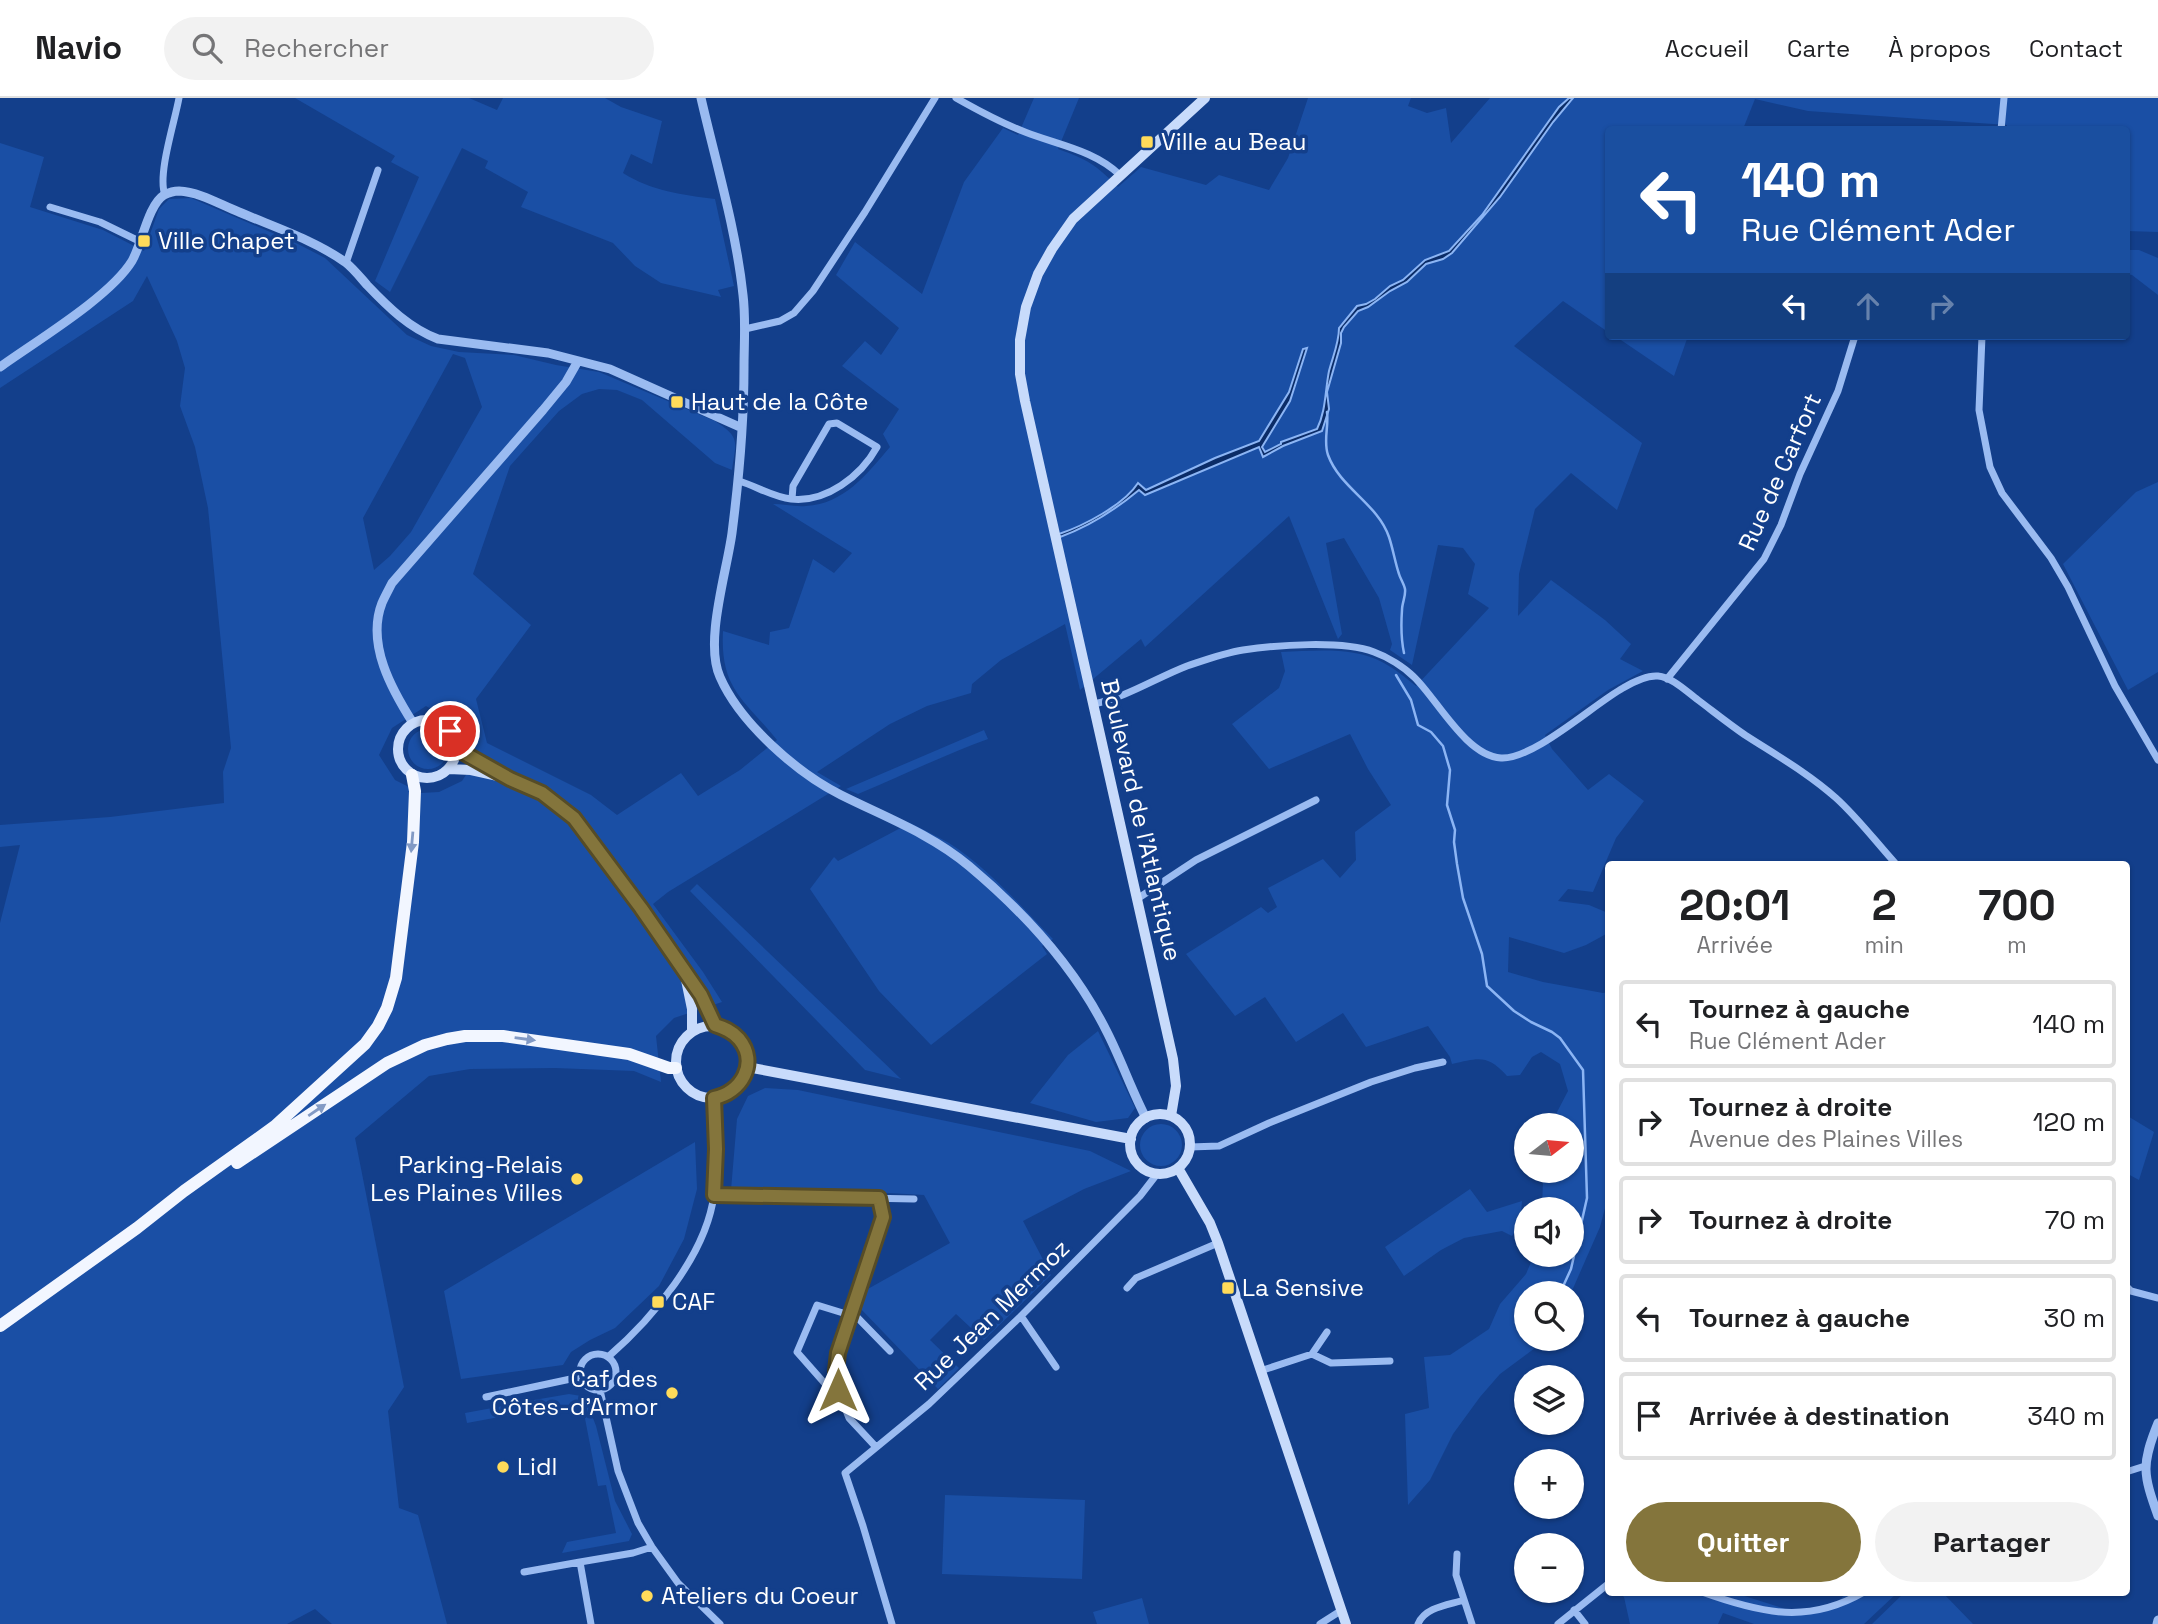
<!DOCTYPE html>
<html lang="fr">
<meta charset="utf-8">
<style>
:root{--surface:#fff;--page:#f2f2f2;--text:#202124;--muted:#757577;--line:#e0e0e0;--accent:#84753c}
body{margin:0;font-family:"Space Grotesk",sans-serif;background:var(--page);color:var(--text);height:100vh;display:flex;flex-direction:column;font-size:26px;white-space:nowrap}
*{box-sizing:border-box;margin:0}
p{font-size:23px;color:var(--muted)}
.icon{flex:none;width:38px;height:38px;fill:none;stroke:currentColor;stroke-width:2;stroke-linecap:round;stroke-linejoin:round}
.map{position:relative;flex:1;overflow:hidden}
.drawer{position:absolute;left:1605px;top:763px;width:525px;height:735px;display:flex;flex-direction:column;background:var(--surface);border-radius:7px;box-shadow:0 2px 5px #0004}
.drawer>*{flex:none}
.guide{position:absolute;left:1605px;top:28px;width:525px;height:214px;border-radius:7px;box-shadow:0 2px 5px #0004;background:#1a4fa0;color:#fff;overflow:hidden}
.needle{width:46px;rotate:74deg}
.controls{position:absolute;left:1514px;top:1015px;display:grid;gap:14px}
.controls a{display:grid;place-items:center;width:70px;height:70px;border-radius:50%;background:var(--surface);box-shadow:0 2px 5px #0004;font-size:35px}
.pin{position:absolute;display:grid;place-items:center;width:60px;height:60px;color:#fff;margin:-30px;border:4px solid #fff;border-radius:50%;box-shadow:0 2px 7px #0007}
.me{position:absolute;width:77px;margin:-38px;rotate:0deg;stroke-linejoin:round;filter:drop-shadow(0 0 5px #0008)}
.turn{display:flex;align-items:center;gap:24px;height:147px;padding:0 21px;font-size:32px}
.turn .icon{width:91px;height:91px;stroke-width:2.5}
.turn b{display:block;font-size:49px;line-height:60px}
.lanes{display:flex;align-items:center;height:66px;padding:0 21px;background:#0003;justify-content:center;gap:35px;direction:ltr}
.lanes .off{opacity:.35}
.eta{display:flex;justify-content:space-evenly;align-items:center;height:119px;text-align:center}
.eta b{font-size:42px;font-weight:700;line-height:49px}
.button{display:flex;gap:14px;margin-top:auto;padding:14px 21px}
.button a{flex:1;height:80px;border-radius:42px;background:var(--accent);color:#fff;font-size:28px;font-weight:700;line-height:80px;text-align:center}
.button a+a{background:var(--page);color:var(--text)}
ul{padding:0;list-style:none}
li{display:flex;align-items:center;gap:21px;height:88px;margin:0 14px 10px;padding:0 7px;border:4px solid var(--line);border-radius:7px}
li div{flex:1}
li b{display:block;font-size:26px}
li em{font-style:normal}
header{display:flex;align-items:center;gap:42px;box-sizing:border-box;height:98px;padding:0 35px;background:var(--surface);border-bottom:2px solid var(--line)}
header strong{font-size:33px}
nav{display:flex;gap:38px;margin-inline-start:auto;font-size:24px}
.search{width:490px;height:63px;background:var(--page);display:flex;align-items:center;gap:18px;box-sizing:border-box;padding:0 24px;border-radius:38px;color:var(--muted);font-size:26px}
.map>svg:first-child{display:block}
.green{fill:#1a4fa5;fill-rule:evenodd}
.water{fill:#0b2c67;stroke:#8cb5f4;stroke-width:2}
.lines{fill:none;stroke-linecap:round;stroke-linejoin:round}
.stream{stroke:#8cb5f4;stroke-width:2.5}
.minor{stroke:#9abbf1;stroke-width:7}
.tertiary{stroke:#9abbf1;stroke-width:9}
.secondary{stroke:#c8dbfb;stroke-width:10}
.trunk{stroke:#f2f6ff;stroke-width:12}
.oneway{fill:#829ac5}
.route-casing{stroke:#564c27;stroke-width:18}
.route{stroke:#84753c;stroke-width:12}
.poi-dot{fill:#ffdb5a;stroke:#133f8b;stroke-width:2.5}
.labels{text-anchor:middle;stroke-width:7;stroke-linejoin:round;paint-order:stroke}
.poi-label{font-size:24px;fill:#fff;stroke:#133f8b;text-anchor:start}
.street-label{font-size:24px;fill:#fff;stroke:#133f8b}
</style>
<header>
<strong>Navio</strong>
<div class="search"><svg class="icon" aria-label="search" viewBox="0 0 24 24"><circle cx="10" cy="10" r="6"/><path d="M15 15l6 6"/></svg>Rechercher</div>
<nav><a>Accueil</a><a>Carte</a><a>À propos</a><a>Contact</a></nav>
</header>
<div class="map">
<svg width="2158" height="1526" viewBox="0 0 2158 1526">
<rect width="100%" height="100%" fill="#133f8b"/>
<path class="green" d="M295 0H469L497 12 503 0H605L621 9 662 23 652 66 631 56 623 75C651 93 683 97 715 101L734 188 718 192 721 199 661 185 635 168 613 145 521 109 528 94 485 70 488 63 462 50 390 194 375 183 419 79 391 64 395 58Z
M1034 0H1079L1058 51C1088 62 1095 66 1118 89L1141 69 1206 87 1219 77 1269 92 1288 60 1308 0H1411L1408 8 1427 15 1446 10 1451 45 1490 0H2158V134L2126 133V32L2007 31V27L1808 13 1755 1 1743 31 1608 32V234L1563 203 1514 248 1642 345 1617 412 1571 375 1535 411 1519 476 1518 518 1551 482 1605 522 1631 546 1620 561 1643 573 1608 592 1545 637 1552 651 1588 692 1609 676 1644 703 1616 740 1593 794 1568 791 1558 803 1589 807 1608 815V835L1586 847 1564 855 1509 839 1508 874 1543 884 1603 895 1608 894V1099L1600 1129 1571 1195H1526V1241H1547L1500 1276 1480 1299 1453 1336 1430 1382 1408 1407 1405 1316 1429 1310 1424 1259 1450 1257 1489 1231 1500 1206 1526 1176 1534 1157H1572V1111H1542L1543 1082 1552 1073H1572V1027H1556V1016L1568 993 1560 966 1541 954 1532 959 1520 977 1507 978C1487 956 1479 960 1452 966L1450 959 1428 928 1366 949 1343 915 1296 944 1265 899 1235 918 1186 856 1261 809 1268 815 1277 809 1268 790 1323 761 1340 780 1356 762 1355 734 1391 707 1368 671 1350 636 1269 671 1232 626 1279 590 1285 573 1281 554C1315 553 1353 548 1384 565 1395 571 1406 580 1416 588L1489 510 1468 496 1475 466 1463 450 1438 447 1412 567 1390 552 1392 546 1379 500 1344 440 1326 445 1342 536 1338 541 1289 418 1145 549 1141 541 1080 592 1065 526 1001 562 972 586 971 595 927 608 890 626 817 674 841 688 668 794 653 806 703 874 722 904 674 920 656 938 661 984 634 973 555 970 470 971 429 978 355 1040 404 1289 388 1313 399 1410 418 1417 447 1526H332L315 1511 287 1526H0V825L20 747 0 749V727L110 719 224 705 223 674 231 650 208 410 195 349 180 308 185 270 177 243 147 178 133 203 0 290V45L44 59 30 109 103 132 144 153 159 111 169 101 191 100 298 146 325 160 407 237 431 248 459 254 514 257 556 267 599 274 715 323C741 340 736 343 732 372L715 365 642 302 617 292 599 291 582 296 559 313 510 368 473 476 531 527 476 601 487 645 591 697 617 717 681 675 698 698 740 672 777 642C744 601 720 591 723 533L769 547 770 534 789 530 813 461 834 475 852 455 773 406C783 406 795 409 806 408 844 406 867 376 890 349L883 336 899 311 842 268 865 243 881 257 899 230 836 177 855 144 922 196 964 84 1003 30 1018 37ZM453 256 465 260 482 309 411 434 390 458 374 472 363 420ZM426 608 445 619 479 657 462 683 439 694 421 695 395 682 379 657 392 630Z
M2126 152H2139L2158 160V197L2132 177 2126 176Z
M1615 238H1688L1674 278Z
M2158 384V574L2128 592 2063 466 2136 394Z
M408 651a20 20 0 1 1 40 0a20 20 0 1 1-40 0Z
M984 632 988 641C944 657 901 678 858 696L846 691Z
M910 725C923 731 936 738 949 745 988 770 1021 808 1053 841L1042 848 1047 856 931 947 879 893 810 791 834 759 838 763Z
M697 786 901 981 865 972 690 793Z
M1098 933 1135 1010 1128 1020 1096 1024 1030 1005 1068 957Z
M765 990 798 992 1090 1053 1131 1073 1084 1091 1023 1123 1051 1177 984 1242 956 1216 930 1242 959 1270 938 1291 859 1209 866 1192 950 1145 924 1097 836 1092H731L737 1021 748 998Z
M2126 1017 2154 1034 2139 1082 2126 1075Z
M1140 1047a21 21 0 1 1 42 0a21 21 0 1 1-42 0Z
M695 1044 697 1091 684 1141 659 1188 615 1230 590 1242 571 1254 563 1267 461 1281 444 1193Z
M1470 1091 1487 1114 1522 1103 1520 1126 1512 1138 1502 1133 1464 1140 1441 1152 1404 1178 1385 1149Z
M569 1296 581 1298 586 1302 596 1328 615 1403 632 1436 629 1443 562 1455 567 1444 616 1435 606 1387 598 1388 582 1305 537 1313 534 1302Z
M514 1306 516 1316 467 1325 465 1315Z
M945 1397 1085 1402 1082 1481 942 1476Z
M1619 1495H1735L1804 1517 1829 1511 1847 1495H1897L1864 1526H1754L1723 1515 1718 1526H1630L1624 1499Z
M1904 1495H1943L1973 1526H1872Z
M1142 1500 1149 1526H1097L1093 1514Z"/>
<path class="water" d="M1569 0H1573L1553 24 1500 99 1452 155 1443 161 1426 166 1407 184 1390 193 1368 209 1358 213 1344 229 1341 235V245L1327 294 1329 311 1322 333 1283 348 1263 359 1259 349 1145 397 1139 392C1115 412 1090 428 1060 439L1059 436C1083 428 1124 407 1138 385L1146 392 1215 360 1259 343 1289 294 1303 251 1307 250 1290 303 1262 349 1265 354 1281 346V344L1317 331C1326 313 1325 293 1329 273 1333 258 1339 245 1339 230L1357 208 1366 206 1375 201 1390 188 1403 182 1425 162 1449 153 1482 117 1559 9Z"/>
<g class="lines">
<path class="stream" d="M1327 314C1329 328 1323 343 1328 357 1340 390 1378 406 1389 439 1393 451 1395 464 1399 476 1400 480 1404 486 1405 491 1406 498 1402 505 1402 512 1401 526 1401 541 1404 555
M1396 577 1411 602 1418 627 1431 634 1443 648 1450 672 1447 707 1455 732 1454 744 1457 766 1463 800 1482 856 1487 888 1514 913 1531 924 1552 934 1560 940 1583 972 1587 1100 1571 1171 1560 1195"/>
<path class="minor" d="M956 0C979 13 1001 25 1025 34 1058 47 1094 52 1120 77
M2001 32 2004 0
M165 97C157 77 175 23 179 0
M50 109 100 124 141 144
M346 165 378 72
M745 231 780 223 794 215 813 193 865 114 935 0
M1982 238 1979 312 1990 369 2002 395 2051 460 2068 489 2115 588 2158 662
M739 383C756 388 773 399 791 401 826 405 861 378 877 349L837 325 829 326 793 388 792 401
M1667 581 1764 461 1781 427 1800 376 1838 293 1855 238
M1094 606C1127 599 1156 580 1187 568 1205 562 1224 555 1243 552 1277 547 1342 542 1374 554 1388 559 1404 569 1414 579 1437 601 1466 658 1501 660 1533 662 1594 606 1623 590 1633 584 1646 577 1658 578 1672 579 1687 594 1698 602 1714 614 1729 626 1745 637 1776 657 1808 675 1836 700 1858 720 1876 744 1896 766
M1137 801 1196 762 1316 702
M1190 1049 1219 1048 1269 1025 1371 984 1415 970 1443 964
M714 1097 914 1101
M2126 1188 2131 1193 2158 1200
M1127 1190 1136 1180 1218 1145
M1021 1218 1056 1269
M580 1274a18 18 0 1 1 36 0a18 18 0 1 1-36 0Z
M1312 1256 1327 1234
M608 1259C652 1221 707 1156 714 1096 718 1064 716 1032 714 1000
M1260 1273 1312 1256 1331 1265 1390 1263
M600 1292 618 1373 638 1425 652 1449 678 1485 720 1526
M838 1292 827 1288 797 1254 817 1207 843 1215 852 1214 890 1253
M486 1299 580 1279
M876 1349 849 1320 838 1292 836 1273 838 1255 847 1225 883 1119 879 1100
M2126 1374 2145 1368
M1457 1456 1456 1477 1472 1526
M524 1474 580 1464
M1702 1494C1763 1516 1809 1526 1864 1494
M1574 1512 1585 1526
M591 1526 580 1464 633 1455 652 1449
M892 1526 863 1428 845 1375 929 1306 1021 1218 1140 1098 1157 1076
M1320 1526 1342 1512
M1418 1526C1425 1509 1448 1507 1464 1502
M1558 1526 1608 1486"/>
<path class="tertiary" d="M701 0C716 65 736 131 743 197 746 221 744 246 744 270 744 326 739 380 732 435 727 473 704 544 720 579 740 625 797 675 841 697 885 719 931 736 969 768 1024 814 1076 871 1108 936 1122 964 1132 993 1146 1020
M0 269C36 243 110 199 132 163 142 146 148 107 164 97 168 95 175 93 179 93 200 94 221 107 239 114 274 129 314 142 345 164 353 170 360 179 367 187 388 209 409 230 438 241L548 255 610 271 742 330
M413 625C392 592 366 546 382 505 385 498 389 491 392 485L543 312 566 284 578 263
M2158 1325C2141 1367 2143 1376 2158 1418
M2157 1526 2158 1522"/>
<path class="secondary" d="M398 651a29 29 0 1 1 58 0a29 29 0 1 1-58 0Z
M457 651 511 681 542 695 574 720 641 810 701 897 714 927
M449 671 471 672 498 678
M685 877 692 911V934
M676 964a36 36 0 1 1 72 0a36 36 0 1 1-72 0Z
M747 969 1131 1041
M1130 1046a30 30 0 1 1 60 0a30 30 0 1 1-60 0Z
M1171 1018 1176 988 1173 961 1025 303 1020 276V242L1026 209 1038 176 1052 151 1073 121 1205 0
M1178 1070 1210 1125 1218 1145 1346 1526"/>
<path class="trunk" d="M237 1065 387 965 425 947 447 941 465 938H503L629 956 669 970H676
M0 1228 137 1130 184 1093 275 1028 365 946 378 928 387 910 396 880 413 744 415 693 412 677"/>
</g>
<defs><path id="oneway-solid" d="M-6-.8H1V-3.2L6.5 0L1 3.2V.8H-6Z" transform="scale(1.75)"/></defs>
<g class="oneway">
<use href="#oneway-solid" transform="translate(412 744) rotate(95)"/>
<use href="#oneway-solid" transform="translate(525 941) rotate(8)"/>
<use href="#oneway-solid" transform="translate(317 1012) rotate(-34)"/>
</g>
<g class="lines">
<defs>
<path id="route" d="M450 633 455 642 457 651 510 681 542 695 574 720 641 810 701 897 715 927C724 930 732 933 739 941 759 965 741 995 714 1000L716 1051 714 1097 879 1100 883 1119 838 1255 836 1273 838 1292"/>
</defs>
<use href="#route" class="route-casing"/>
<use href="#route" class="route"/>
</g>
<g class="poi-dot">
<rect x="1140" y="37" width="14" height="14" rx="3.5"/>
<rect x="137" y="136" width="14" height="14" rx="3.5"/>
<rect x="670" y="297" width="14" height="14" rx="3.5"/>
<circle cx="577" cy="1081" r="7"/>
<rect x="1221" y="1183" width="14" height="14" rx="3.5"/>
<rect x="651" y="1197" width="14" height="14" rx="3.5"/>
<circle cx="672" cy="1295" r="7"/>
<circle cx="503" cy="1369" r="7"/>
<circle cx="647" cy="1498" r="7"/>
</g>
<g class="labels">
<g class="poi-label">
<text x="1161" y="52">Ville au Beau</text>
<text x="158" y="151">Ville Chapet</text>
<text x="691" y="312">Haut de la Côte</text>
<text x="563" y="1075" text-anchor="end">Parking-Relais<tspan x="563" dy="28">Les Plaines Villes</tspan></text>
<text x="1242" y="1198">La Sensive</text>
<text x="672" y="1212">CAF</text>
<text x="658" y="1289" text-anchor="end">Caf des<tspan x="658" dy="28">Côtes-d'Armor</tspan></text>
<text x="517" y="1377">Lidl</text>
<text x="661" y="1506">Ateliers du Coeur</text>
</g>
<g class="street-label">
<text transform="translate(1780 374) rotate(-66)" y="8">Rue de Carfort</text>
<text transform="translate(1141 722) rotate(77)" y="8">Boulevard de l'Atlantique</text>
<text transform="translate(992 1217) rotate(-44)" y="8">Rue Jean Mermoz</text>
</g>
</g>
</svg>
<div class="controls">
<a><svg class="needle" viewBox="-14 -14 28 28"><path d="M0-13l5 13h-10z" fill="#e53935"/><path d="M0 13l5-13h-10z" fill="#757577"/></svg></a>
<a><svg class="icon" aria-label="sound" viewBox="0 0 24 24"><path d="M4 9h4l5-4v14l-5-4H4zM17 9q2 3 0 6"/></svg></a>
<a><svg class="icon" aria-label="search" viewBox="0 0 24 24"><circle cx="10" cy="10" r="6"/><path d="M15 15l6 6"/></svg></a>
<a><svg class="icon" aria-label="layers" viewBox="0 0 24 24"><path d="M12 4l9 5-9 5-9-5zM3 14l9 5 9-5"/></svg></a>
<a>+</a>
<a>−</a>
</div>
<div class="pin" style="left:450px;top:633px;background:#d93025"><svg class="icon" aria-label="arrive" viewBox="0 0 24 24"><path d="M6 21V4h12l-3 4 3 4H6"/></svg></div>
<svg class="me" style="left:838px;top:1292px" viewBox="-20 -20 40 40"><path d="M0-17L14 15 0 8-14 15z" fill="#84753c" stroke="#fff" stroke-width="4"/></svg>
<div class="guide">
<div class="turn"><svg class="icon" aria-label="left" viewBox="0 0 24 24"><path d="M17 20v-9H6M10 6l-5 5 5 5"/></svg><div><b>140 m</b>Rue Clément Ader</div></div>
<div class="lanes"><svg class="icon" aria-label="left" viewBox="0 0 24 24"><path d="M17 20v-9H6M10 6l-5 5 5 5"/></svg><svg class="icon off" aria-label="ahead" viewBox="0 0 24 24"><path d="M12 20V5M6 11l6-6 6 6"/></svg><svg class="icon off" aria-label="right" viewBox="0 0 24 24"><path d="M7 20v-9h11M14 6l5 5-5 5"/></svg></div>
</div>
<section class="drawer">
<div class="eta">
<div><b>20:01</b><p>Arrivée</p></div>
<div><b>2</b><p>min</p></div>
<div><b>700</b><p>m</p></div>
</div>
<ul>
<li><svg class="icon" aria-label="left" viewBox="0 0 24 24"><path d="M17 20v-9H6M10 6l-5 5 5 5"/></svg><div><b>Tournez à gauche</b><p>Rue Clément Ader</p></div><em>140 m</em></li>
<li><svg class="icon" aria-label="right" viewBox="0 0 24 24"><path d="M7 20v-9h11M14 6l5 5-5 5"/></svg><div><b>Tournez à droite</b><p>Avenue des Plaines Villes</p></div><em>120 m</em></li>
<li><svg class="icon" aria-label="right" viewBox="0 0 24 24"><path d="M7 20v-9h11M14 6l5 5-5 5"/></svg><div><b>Tournez à droite</b></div><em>70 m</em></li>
<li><svg class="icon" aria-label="left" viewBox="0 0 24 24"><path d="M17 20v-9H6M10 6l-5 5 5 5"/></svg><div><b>Tournez à gauche</b></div><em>30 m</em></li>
<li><svg class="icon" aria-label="arrive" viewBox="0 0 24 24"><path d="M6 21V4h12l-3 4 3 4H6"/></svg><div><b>Arrivée à destination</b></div><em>340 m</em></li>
</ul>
<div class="button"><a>Quitter</a><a>Partager</a></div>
</section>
</div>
